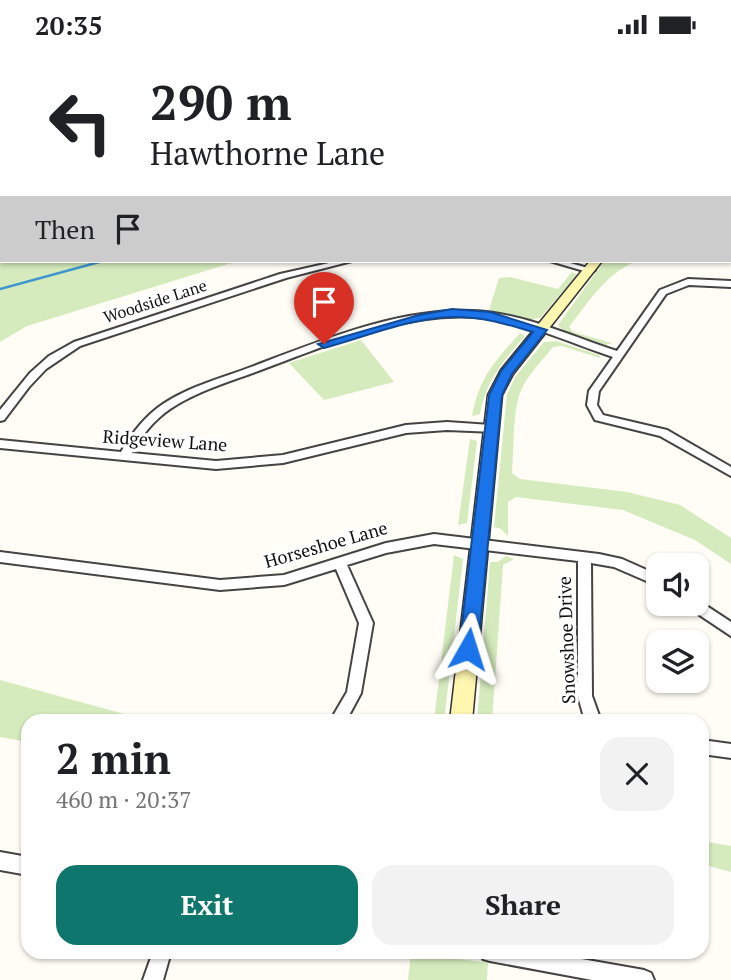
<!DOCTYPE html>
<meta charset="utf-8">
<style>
:root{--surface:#fff;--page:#f2f2f2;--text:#202124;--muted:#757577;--accent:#0f766e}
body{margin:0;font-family:"PT Serif",serif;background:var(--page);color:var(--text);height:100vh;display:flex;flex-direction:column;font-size:26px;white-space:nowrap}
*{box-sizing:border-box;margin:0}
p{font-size:23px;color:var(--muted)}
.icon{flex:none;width:38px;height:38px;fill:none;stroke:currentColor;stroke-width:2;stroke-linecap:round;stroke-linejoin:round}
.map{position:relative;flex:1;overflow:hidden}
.panel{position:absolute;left:21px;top:665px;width:688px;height:245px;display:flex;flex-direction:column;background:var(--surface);border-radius:21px;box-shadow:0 2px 5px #0004}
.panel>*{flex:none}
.hud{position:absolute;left:0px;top:0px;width:732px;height:214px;box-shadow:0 2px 5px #0004;background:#fff;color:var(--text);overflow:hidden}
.controls{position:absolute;left:646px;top:504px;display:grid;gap:14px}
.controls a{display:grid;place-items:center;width:63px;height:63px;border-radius:14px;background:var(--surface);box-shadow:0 2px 5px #0004;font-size:35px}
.pin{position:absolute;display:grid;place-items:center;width:60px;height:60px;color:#fff;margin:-72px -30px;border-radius:50% 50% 50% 0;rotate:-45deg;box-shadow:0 0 7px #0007}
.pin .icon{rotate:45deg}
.me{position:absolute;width:77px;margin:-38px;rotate:6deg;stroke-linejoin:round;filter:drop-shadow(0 0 5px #0008)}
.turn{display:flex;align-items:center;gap:24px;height:147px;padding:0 35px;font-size:32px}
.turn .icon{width:91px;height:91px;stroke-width:2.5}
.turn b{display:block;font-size:49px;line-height:60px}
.then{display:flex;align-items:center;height:66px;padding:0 35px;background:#0003;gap:14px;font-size:26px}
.round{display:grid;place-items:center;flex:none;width:74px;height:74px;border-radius:21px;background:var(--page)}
.head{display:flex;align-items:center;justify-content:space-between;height:119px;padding:0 35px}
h1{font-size:42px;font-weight:600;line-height:52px}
.button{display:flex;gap:14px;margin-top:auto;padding:14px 35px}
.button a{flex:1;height:80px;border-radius:21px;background:var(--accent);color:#fff;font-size:28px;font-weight:600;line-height:80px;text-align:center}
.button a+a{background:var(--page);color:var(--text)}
.status{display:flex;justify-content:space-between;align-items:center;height:49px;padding:0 35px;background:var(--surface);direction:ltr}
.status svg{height:19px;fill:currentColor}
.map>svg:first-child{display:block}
.green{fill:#d5ebbd}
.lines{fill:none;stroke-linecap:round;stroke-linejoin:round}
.stream-far1{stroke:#3f96cf;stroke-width:2}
.stream{stroke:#3f96cf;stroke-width:2.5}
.street-casing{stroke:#444;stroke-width:4}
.secondary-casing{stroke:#333;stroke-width:3}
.street{fill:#fff;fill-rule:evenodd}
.secondary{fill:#fff6b0;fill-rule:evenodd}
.route{fill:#1a73e8;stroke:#114b97;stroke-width:2}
.labels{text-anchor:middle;stroke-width:7;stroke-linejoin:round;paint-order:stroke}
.far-street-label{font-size:16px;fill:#111;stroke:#fff}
.street-label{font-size:18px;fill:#111;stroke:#fff}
</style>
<div class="status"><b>20:35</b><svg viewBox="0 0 49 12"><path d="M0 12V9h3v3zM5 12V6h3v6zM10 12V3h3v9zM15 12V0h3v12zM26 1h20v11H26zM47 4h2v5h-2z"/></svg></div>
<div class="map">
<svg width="731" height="931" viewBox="0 0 731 931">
<rect width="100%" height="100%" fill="#fffdf5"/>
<path class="green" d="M0 180 2 212H238L27 277 0 293Z
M604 212H636C605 226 590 251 569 278L573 283 612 294 606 296 565 283 558 276Z
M572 223 577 226 540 269 527 271 489 261 499 229 510 228 558 240Z
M520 284 525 287C503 312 486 332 480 365L472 367C479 328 495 312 520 284Z
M361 291 394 333 324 351 289 314Z
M556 292 599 306 600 309 562 297 553 298C543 310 531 323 523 337 512 357 514 400 512 424L520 430 627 443 680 456 731 489V515L695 491 623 461 516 448 508 453V487L501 480 494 478 507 345 516 327 544 293Z
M470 390 477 392 467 474 458 476Z
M454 506 463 510 444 672H434Z
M506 507 514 510 503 516 492 672H477L490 513H498Z
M0 631 150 672H28V693L0 688Z
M702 792 731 797V823L702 815Z
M411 903 488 914 487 931H408Z"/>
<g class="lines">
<path class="stream-far1" d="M702 0 709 2
M630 2 633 0"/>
<path class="stream" d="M0 240 103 212"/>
<defs>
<path id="street" d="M34 0 114 2H43Z
M167 0H173L174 2H169Z
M392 0H401L389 2Z
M582 0H588V2H582Z
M2 32V36L0 37V33Z
M730 32H731V36H730Z
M0 74H2V78H0Z
M0 170H2V176H0Z
M730 170H731V174H730Z
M338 212H352L286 229 80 297 46 320 29 338 4 371 0 372V361L30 324 49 307 74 293 280 225Z
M550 212H563L595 221 591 224Z
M688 230 731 232V238L689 236 666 245 599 342 597 356 603 366 667 381 731 418V427L660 387 595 371 587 356 589 342 613 308C568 293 522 271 475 268 401 263 326 297 258 322 229 333 197 342 170 360 154 371 141 387 132 404L216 412 283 406 406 376 447 373 491 376 495 377 496 380 495 383 447 381 406 384 283 414 216 420 0 399V391L121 403C132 384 145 367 163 355 190 337 222 329 251 318 321 292 397 259 473 262 523 264 570 287 617 302L660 241Z
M434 485 599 505 622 510 658 526V537L614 518 591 514 592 647 601 672H585L578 647V512L434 495 386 504 347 516 373 574 361 644 346 672H330L347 643 359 574 336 520 284 536 220 541 0 513V503L220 531 284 526 386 494Z
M696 550 731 573V587L689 559 687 555H696Z
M702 691 731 695V709L702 705Z
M0 803 28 808V826L0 821Z
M153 903H171L163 931H143Z
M481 903H542L644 921 651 924 654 931H592L490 912 483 910Z"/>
<path id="secondary" d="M297 0H309L294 2Z
M0 54H2V60H0Z
M730 72H731V78H730Z
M590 212H602L513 325 502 346 472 672H450L488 346 501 321Z"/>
</defs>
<use href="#street" class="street-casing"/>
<use href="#secondary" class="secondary-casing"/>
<use href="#street" class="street"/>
<use href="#secondary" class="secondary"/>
</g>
<path class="route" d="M452 260 490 263 547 281 512 325 502 346 478 600 475 606 468 608 462 606 459 600 489 346 501 322 533 283C506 275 481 267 452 268 410 269 365 288 324 299L318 295 419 266Z"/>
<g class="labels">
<g class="far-street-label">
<text transform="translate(155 252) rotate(-18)" y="6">Woodside Lane</text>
</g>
<g class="street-label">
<text transform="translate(165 392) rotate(4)" y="6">Ridgeview Lane</text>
<text transform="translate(326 496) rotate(-16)" y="6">Horseshoe Lane</text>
<text transform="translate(567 591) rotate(-92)" y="6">Snowshoe Drive</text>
</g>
</g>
</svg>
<div class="controls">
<a><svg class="icon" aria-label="sound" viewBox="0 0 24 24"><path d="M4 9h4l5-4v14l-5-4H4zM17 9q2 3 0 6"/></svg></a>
<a><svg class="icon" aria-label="layers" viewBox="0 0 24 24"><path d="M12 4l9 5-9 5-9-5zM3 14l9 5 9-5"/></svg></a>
</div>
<div class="pin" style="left:324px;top:295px;background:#d93025"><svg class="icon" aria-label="arrive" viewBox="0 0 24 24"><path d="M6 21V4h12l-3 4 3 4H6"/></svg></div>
<svg class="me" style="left:468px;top:600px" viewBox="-20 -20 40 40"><path d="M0-17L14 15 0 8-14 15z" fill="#1a73e8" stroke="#fff" stroke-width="4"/></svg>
<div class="hud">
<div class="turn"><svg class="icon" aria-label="left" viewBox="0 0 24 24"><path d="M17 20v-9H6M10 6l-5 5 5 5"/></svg><div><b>290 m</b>Hawthorne Lane</div></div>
<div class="then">Then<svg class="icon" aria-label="arrive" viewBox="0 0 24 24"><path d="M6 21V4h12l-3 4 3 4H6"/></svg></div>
</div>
<section class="panel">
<div class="head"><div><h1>2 min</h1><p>460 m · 20:37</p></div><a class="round"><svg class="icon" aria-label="close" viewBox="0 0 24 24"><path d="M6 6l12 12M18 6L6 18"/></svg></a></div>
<div class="button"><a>Exit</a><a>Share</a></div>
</section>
</div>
